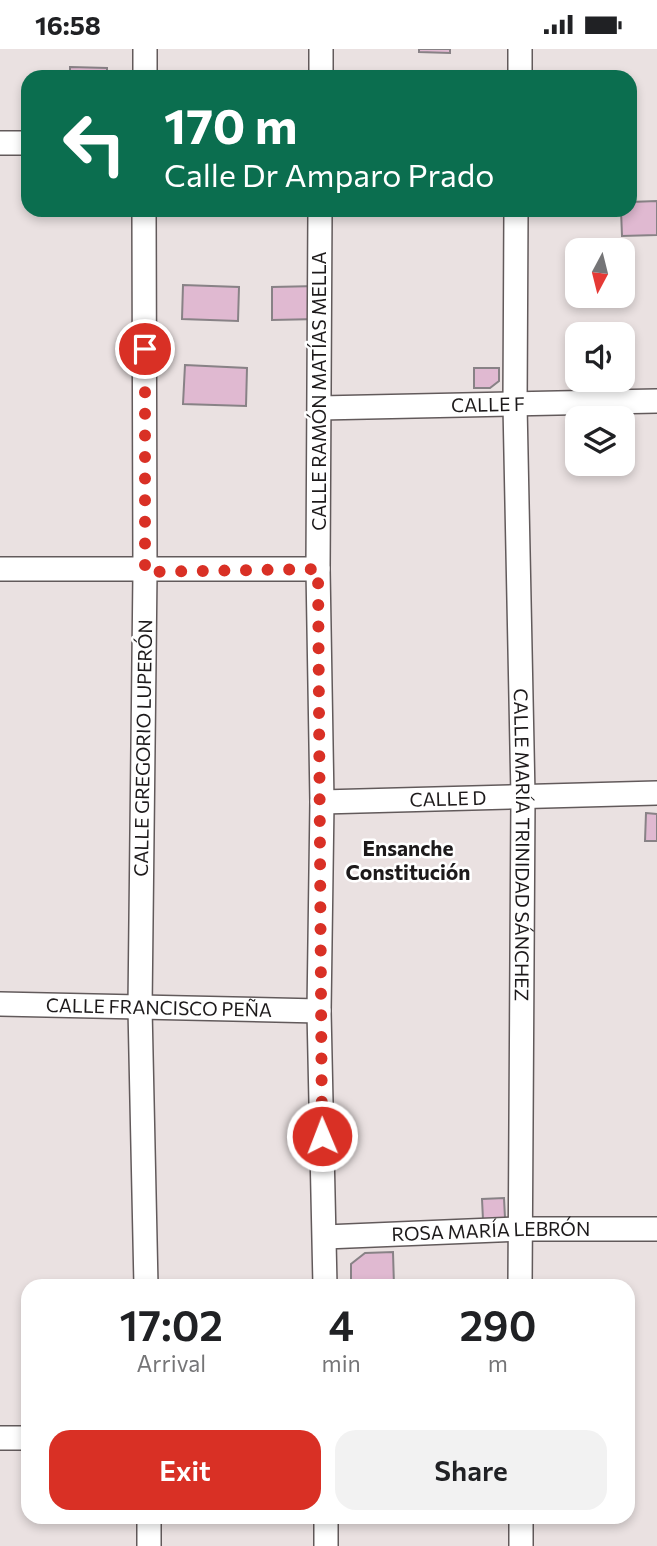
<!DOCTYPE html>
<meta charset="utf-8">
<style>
:root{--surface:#fff;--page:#f2f2f2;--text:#202124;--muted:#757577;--accent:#d93025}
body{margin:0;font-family:Commissioner,sans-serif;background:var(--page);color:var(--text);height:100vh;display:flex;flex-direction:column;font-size:26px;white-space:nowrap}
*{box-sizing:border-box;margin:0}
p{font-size:23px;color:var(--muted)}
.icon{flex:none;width:38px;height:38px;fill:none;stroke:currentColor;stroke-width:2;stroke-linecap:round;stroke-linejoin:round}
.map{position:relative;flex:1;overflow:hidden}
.panel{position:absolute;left:21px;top:1230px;width:614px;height:245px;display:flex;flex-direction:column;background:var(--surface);border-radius:21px;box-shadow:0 4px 10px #0003}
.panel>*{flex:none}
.top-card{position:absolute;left:21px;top:21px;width:616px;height:147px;border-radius:21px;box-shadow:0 4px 10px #0003;background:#0b6e4f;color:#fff;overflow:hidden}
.needle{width:46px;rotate:187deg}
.tools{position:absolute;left:565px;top:189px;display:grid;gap:14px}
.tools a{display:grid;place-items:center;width:70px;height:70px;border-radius:14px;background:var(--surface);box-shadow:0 4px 10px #0003;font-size:35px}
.pin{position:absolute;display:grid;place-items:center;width:60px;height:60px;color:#fff;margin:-30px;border:4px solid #fff;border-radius:50%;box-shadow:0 2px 7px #0007}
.me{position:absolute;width:77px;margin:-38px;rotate:359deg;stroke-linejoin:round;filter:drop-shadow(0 0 5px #0008)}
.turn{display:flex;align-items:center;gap:24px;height:147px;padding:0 28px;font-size:32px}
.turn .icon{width:91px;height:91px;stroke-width:2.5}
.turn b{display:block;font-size:49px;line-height:60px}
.eta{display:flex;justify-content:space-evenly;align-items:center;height:119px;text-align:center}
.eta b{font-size:42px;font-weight:600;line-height:49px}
.button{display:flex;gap:14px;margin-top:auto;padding:14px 28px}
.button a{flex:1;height:80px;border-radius:21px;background:var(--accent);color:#fff;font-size:28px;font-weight:600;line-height:80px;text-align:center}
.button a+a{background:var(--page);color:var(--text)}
.status{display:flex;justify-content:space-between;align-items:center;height:49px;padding:0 35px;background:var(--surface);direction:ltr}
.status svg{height:19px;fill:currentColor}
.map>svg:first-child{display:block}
.building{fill:#e0b9d1;stroke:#888286;stroke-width:2}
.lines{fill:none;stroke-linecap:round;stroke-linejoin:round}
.minor-casing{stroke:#625a5b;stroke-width:26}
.minor{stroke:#fff;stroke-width:23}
.route{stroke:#d93025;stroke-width:12;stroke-dasharray:0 21.6}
.labels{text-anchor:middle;stroke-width:5;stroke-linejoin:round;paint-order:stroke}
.street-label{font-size:19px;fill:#1d1a1b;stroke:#fff}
.neighbourhood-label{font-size:21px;font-weight:bold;fill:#1d1a1b;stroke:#fff}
</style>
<div class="status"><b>16:58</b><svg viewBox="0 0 49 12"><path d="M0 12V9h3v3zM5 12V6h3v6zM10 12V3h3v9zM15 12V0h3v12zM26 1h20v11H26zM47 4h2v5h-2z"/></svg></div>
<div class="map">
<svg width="657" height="1497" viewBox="0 0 657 1497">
<rect width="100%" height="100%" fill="#eae1e1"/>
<path class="building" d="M419 0H450V4L419 3Z
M70 18 107 19V28H70Z
M657 152V186L622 187 621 161H630V153Z
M183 236 239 238 238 272 182 270Z
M317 237 318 270 272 271V238Z
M185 316 247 319 246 357 183 355Z
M474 319H499V332L490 339H474Z
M646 764 657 765V792H645Z
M504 1149 505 1169 483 1171 482 1150Z
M393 1203 394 1237H351V1215L365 1204Z"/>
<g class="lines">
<defs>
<g id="minor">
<path d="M145 28V0"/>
<path d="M321 28V0"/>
<path d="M520 28V0"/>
<path d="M0 94H28"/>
<path d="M144 161 145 523 140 959 146 1237"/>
<path d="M320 161 318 520 322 753 319 962 325 1237"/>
<path id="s1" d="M516 161 515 356 523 747 520 1237"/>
<path id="s2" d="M320 359 657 352"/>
<path d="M0 520H318"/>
<path id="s3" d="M322 753 657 744"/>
<path id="s4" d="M0 955 319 962"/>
<path id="s5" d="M325 1188 519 1180H657"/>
<path d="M0 1389H28"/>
<path d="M326 1468V1497"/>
<path d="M521 1468V1497"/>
<path d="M149 1497V1468"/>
</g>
</defs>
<use href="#minor" class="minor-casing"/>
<use href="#minor" class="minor"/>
</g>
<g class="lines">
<path class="route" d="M145 300V523L318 520 322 1087"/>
</g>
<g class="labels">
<g class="street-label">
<text transform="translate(319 342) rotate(-90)" y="7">CALLE RAMÓN MATÍAS MELLA</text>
<text dy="7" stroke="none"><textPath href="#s2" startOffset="168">CALLE F</textPath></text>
<text transform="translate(143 699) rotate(-89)" y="7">CALLE GREGORIO LUPERÓN</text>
<text dy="7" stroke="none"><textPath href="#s3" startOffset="126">CALLE D</textPath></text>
<text dy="7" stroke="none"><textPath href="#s1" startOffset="635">CALLE MARÍA TRINIDAD SÁNCHEZ</textPath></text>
<text dy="7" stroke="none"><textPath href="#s4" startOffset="159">CALLE FRANCISCO PEÑA</textPath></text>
<text dy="7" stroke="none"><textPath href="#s5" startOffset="166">ROSA MARÍA LEBRÓN</textPath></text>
</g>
<g class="neighbourhood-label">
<text x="408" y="807">Ensanche<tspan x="408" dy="24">Constitución</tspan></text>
</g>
</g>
</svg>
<div class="tools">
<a><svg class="needle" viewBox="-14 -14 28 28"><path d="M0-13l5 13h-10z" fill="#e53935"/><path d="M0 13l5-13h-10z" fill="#757577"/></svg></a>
<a><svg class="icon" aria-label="sound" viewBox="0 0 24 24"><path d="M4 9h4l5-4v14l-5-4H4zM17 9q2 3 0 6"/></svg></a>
<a><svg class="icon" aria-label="layers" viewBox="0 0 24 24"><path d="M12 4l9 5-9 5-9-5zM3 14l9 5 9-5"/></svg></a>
</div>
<div class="pin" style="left:145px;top:300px;background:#d93025"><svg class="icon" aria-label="arrive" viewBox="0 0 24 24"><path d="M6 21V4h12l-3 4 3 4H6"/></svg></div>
<svg class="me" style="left:322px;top:1087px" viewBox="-20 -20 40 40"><circle r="17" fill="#d93025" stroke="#fff" stroke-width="3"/><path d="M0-11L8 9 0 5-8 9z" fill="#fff"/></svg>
<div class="top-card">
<div class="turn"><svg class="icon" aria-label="left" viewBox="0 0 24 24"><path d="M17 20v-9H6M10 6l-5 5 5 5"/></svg><div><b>170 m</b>Calle Dr Amparo Prado</div></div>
</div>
<section class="panel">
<div class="eta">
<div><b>17:02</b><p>Arrival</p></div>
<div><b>4</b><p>min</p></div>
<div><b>290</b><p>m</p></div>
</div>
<div class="button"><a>Exit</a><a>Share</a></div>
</section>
</div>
